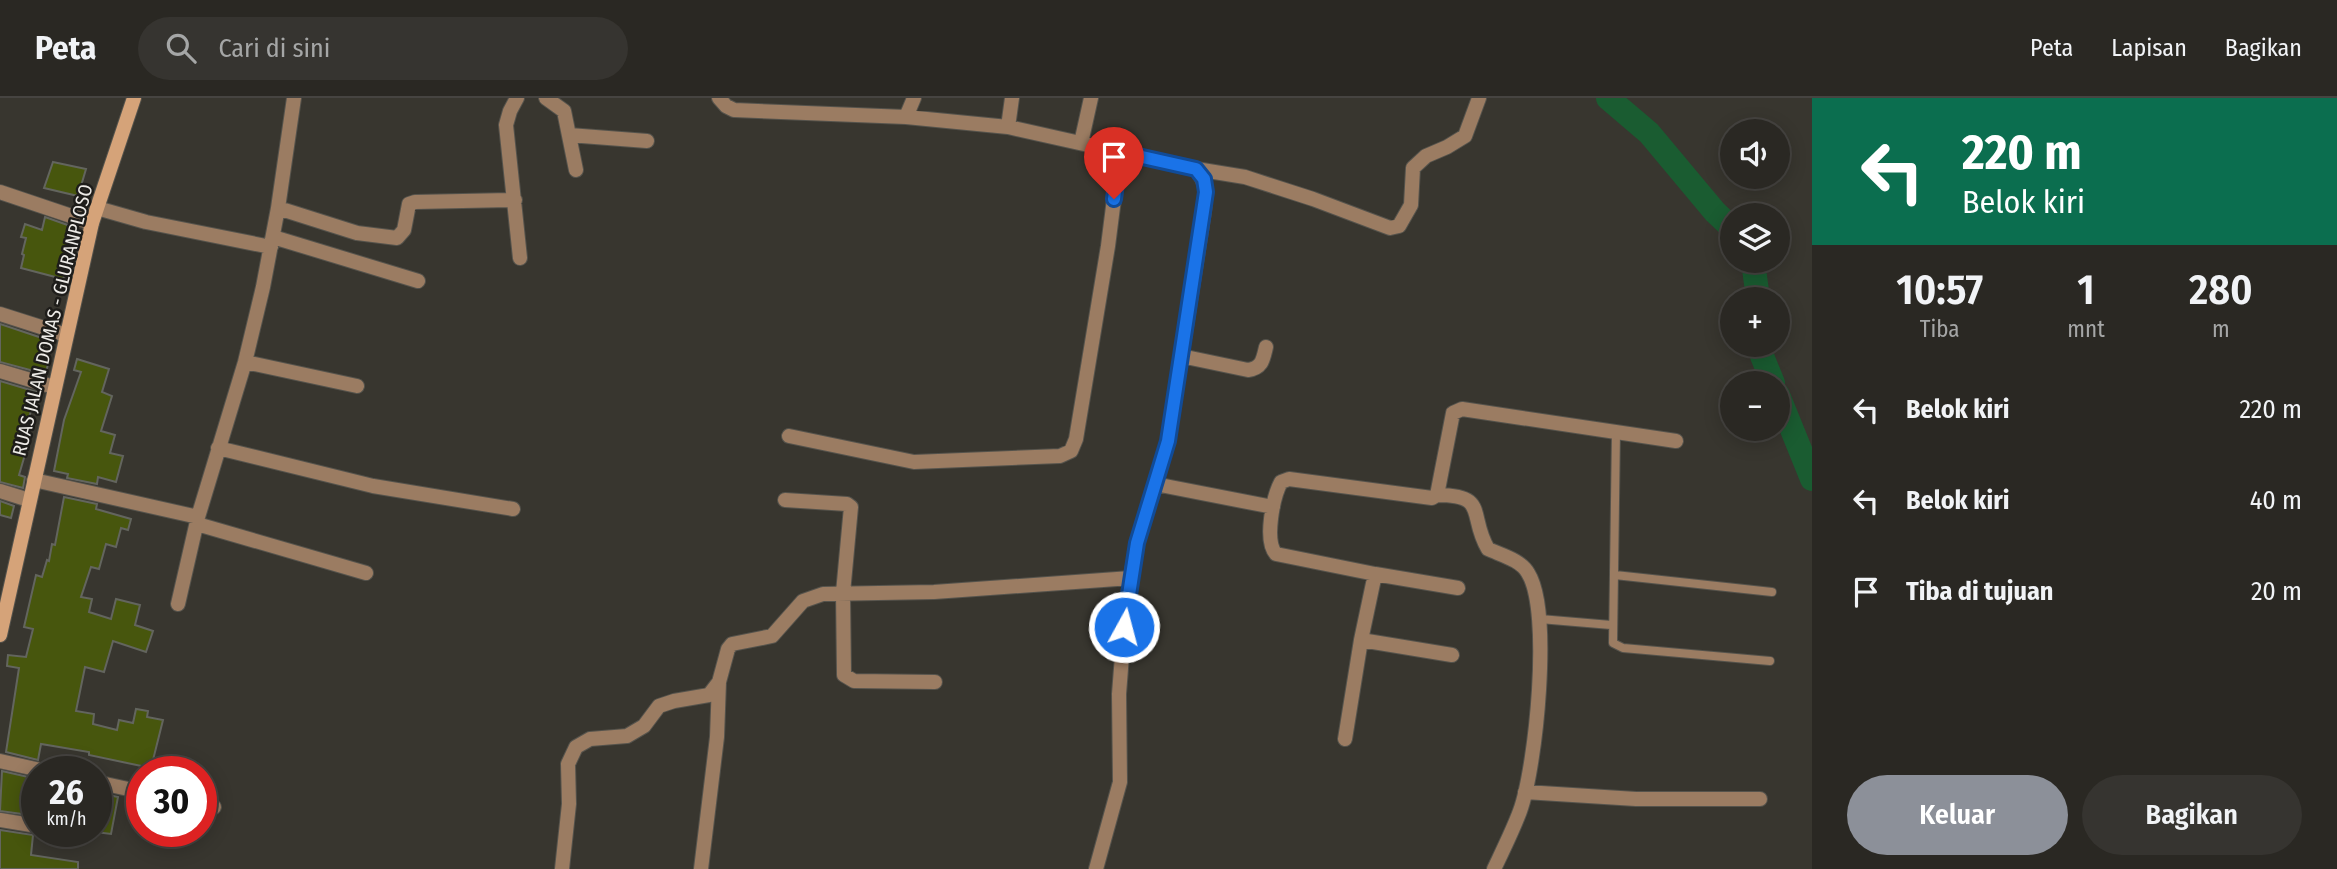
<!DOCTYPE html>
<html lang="id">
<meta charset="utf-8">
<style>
:root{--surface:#2a2823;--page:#363430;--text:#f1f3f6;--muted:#a5a6a6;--line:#464441;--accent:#8c9099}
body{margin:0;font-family:"Fira Sans Condensed",sans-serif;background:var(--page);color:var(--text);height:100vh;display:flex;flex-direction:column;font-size:26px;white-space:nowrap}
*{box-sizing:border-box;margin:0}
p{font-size:23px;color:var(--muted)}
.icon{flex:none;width:38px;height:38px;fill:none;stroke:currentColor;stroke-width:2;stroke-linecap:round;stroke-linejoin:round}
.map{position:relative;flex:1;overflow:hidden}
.side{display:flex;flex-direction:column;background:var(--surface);width:525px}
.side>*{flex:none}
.guide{background:#0b6e4f;color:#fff;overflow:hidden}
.controls{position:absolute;left:1720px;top:21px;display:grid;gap:14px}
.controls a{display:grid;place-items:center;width:70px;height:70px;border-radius:50%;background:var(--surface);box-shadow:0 4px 18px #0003,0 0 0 2px var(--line);font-size:35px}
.speed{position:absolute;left:21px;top:658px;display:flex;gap:14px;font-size:35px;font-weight:700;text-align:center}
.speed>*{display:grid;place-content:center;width:91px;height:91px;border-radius:50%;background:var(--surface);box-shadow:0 4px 18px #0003,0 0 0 2px var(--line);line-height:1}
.speed small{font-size:18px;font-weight:400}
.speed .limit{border:10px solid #d22;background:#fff;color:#111}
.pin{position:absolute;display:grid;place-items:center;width:60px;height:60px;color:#fff;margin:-72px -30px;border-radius:50% 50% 50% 0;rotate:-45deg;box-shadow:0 0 7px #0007}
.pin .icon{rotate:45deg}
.me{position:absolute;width:77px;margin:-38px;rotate:7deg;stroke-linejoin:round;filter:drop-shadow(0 0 5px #0008)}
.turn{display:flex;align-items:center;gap:24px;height:147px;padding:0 35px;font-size:32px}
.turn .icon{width:91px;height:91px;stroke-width:2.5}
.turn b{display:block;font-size:49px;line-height:60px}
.eta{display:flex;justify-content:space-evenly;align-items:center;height:119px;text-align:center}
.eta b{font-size:42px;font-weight:600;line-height:49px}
.button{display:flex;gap:14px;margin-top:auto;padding:14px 35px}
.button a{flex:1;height:80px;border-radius:42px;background:var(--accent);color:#fff;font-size:28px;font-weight:600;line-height:80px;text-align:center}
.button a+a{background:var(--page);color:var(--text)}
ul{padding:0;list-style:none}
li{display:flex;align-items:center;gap:21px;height:91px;padding:0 35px}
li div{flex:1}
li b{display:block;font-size:26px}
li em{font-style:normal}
header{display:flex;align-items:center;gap:42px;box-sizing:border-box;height:98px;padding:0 35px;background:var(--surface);border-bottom:2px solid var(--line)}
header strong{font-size:33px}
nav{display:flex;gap:38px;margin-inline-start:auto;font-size:24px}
.search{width:490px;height:63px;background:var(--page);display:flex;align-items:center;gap:18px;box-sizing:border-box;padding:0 24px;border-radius:38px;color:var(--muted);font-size:26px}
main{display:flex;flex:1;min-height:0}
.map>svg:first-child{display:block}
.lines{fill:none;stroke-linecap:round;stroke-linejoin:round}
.river{stroke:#1a5c31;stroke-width:24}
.building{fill:#47560d;stroke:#63655e;stroke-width:2}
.lane-casing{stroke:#55534c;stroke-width:10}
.street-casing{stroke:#55534c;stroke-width:16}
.secondary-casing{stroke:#55534c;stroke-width:16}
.lane{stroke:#9b7c62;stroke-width:8}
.street{stroke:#9b7c62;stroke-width:14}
.secondary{stroke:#d5a379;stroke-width:14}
.route-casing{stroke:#114b97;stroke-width:18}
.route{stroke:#1a73e8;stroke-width:12}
.labels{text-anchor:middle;stroke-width:5;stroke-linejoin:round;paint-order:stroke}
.street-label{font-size:19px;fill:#edebe7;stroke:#1e1d1a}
</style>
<header>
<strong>Peta</strong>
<div class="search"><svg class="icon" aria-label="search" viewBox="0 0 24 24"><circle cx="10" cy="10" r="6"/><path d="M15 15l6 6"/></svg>Cari di sini</div>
<nav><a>Peta</a><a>Lapisan</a><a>Bagikan</a></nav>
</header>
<main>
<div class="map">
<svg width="1812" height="771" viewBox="0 0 1812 771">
<rect width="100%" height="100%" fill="#38362f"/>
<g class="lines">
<path class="river" d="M1608 0 1649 35 1715 114 1732 130
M1753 163 1758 201
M1762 247V258L1773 285
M1778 297 1812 381"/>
</g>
<path class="building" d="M53 64 86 71 78 98 44 90Z
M45 119 76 130 73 141 76 142 63 181 21 170 24 157 22 156 26 140 21 139 25 126 42 132Z
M0 226 45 241 40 258 50 261 45 276 0 264Z
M77 261 109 271 102 294 112 298 101 333 115 337 110 355 123 358 116 384 98 379 97 386 67 380 68 376 54 373 64 322 81 274 74 272Z
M0 283 37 294 19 351 26 353 19 377 25 379 23 390 0 384Z
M64 399 97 406 96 411 131 421 128 432 121 430 116 449 106 446 99 471 91 469 81 499 92 501 89 514 111 521 116 501 140 507 135 527 153 533 146 554 113 543 104 574 85 569 76 613 94 616 93 626 117 632 119 622 133 625 136 611 148 613 147 619 163 622 151 670 89 657V654L41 646 38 662 6 654 19 570 7 568 8 557 26 559 33 531 24 529 36 477 42 479 47 462 49 463 52 446 55 447Z
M0 403 14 408 11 420 0 417Z
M2 673 37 681V718L0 713Z
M104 696 118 699 111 736 96 734V712L101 710Z
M0 732 33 737 31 757 78 764V771H0Z"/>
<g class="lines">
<defs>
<path id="lane" d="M1616 333 1613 545 1623 550 1770 563
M1615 477 1772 494
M1540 521 1611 527"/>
<path id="street" d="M517 0 510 13 506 27 520 160
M546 0 564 13 576 72
M719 0 726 8 734 12 906 19 1008 29 1196 71C1208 87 1206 95 1204 114L1168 343 1137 445 1126 507 1119 596 1120 684 1096 771
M906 19 914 0
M1008 29 1012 0
M569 37 647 43
M1081 45 1091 0
M1196 71 1245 79 1313 101 1390 130 1399 128 1411 107 1413 70 1426 58 1447 49 1465 38 1479 0
M0 94 92 125
M97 110 146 124 271 149
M278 110 357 135 397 140 404 132 409 106 415 104 515 102
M273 139 418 183
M0 216 66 237
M1181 258 1248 272C1262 270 1263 262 1266 249
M245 264 357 288
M0 273 54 289
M789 338 914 364 1060 358 1071 353 1076 341 1108 148 1120 54
M218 350 373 388 513 411
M34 382 198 419
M1155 386 1273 409
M0 393 29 402
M1437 397C1489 397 1468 417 1488 451 1501 457 1521 462 1528 475 1552 513 1536 669 1520 713 1513 732 1503 752 1494 771
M785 402 847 406 851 409 843 495 844 577 854 583 935 584
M197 426 366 475
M1458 490 1375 476 1276 456C1264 443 1273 399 1281 384L1289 381 1432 400 1437 397 1453 315 1462 311 1676 343
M178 506 198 419 245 264 263 189 278 110 294 0
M1361 542 1452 557
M1345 641 1361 542 1375 476
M0 663 49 674
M96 684 142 694
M1525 694 1636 701H1760
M201 707 214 709
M0 722 37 728
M562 771 569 706 568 666 576 649 590 641 627 638 644 628 659 608 674 603 709 597 719 584
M701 771 717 639 719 584 728 551 732 546 772 538 803 503 823 496 934 494 1131 480"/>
<path id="secondary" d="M0 537 92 125 134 0"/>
</defs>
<use href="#lane" class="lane-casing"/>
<use href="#street" class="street-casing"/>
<use href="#secondary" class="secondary-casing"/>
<use href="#lane" class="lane"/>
<use href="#street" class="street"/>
<use href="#secondary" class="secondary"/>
</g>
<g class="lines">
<defs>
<path id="route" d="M1114 101 1120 54 1196 71 1204 81 1206 94 1168 343 1137 445 1124 529"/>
</defs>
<use href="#route" class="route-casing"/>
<use href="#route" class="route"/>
</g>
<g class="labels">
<g class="street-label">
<text transform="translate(52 222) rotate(-76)" y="7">RUAS JALAN DOMAS - GLURANPLOSO</text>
</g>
</g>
</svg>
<div class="controls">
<a><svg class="icon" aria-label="sound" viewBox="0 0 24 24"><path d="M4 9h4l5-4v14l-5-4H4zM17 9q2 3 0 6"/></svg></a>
<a><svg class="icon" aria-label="layers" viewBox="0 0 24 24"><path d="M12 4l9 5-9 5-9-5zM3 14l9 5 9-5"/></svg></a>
<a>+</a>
<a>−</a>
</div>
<div class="speed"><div>26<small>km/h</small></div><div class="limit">30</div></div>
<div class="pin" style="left:1114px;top:101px;background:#d93025"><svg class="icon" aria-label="arrive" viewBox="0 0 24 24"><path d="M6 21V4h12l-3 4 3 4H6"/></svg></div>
<svg class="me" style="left:1124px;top:529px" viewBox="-20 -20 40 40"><circle r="17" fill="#1a73e8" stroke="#fff" stroke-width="3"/><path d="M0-11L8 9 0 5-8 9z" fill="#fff"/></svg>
</div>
<section class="side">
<div class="guide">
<div class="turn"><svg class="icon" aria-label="left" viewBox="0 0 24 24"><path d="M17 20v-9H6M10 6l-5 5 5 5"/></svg><div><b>220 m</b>Belok kiri</div></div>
</div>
<div class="eta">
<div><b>10:57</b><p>Tiba</p></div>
<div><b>1</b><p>mnt</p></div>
<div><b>280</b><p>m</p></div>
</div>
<ul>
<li><svg class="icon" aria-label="left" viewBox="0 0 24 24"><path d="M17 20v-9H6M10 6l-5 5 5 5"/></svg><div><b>Belok kiri</b></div><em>220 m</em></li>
<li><svg class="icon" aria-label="left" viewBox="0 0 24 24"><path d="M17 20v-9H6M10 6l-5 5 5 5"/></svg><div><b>Belok kiri</b></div><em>40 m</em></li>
<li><svg class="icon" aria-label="arrive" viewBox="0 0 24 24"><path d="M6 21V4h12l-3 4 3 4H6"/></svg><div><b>Tiba di tujuan</b></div><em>20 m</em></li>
</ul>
<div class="button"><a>Keluar</a><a>Bagikan</a></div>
</section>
</main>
